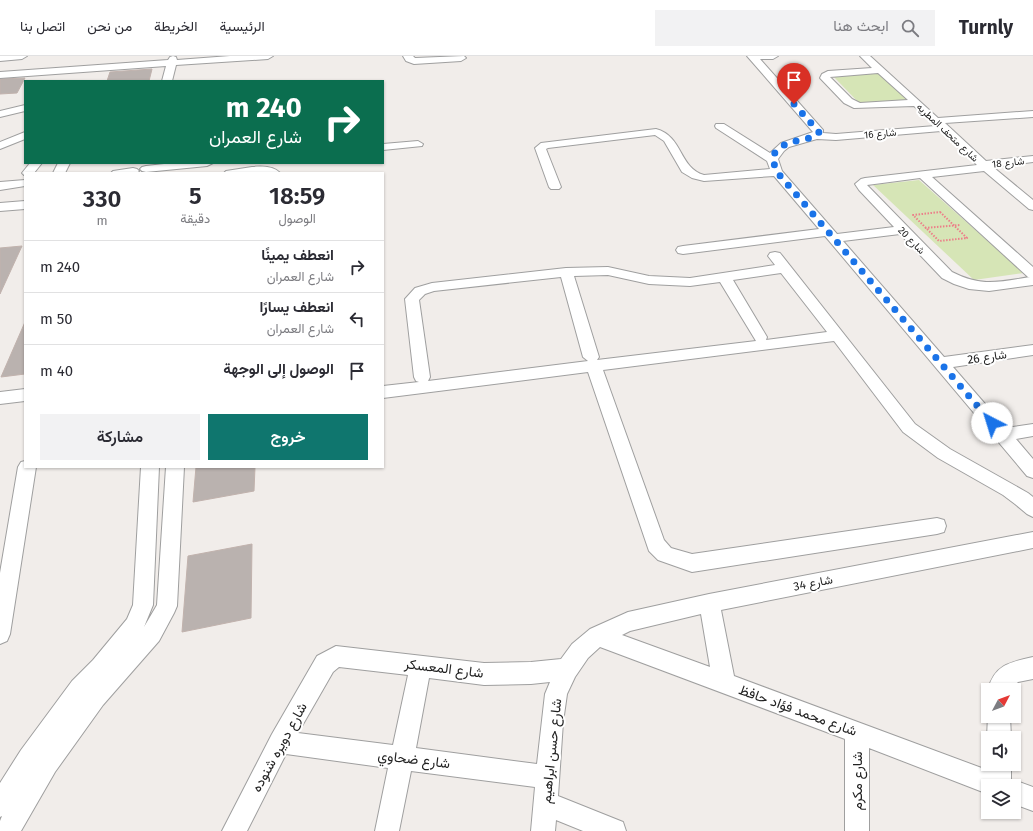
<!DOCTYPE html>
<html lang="ar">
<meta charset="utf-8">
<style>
:root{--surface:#fff;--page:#f2f2f3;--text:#2b2b33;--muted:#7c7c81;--line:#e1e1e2;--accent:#0f766e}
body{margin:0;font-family:"Fira Sans",Vazirmatn,sans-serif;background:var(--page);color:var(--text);direction:rtl;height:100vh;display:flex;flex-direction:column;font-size:15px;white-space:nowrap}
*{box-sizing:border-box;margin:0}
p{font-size:13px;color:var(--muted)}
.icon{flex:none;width:22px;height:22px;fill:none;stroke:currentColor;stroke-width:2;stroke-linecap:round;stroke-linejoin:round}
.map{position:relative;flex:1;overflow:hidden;direction:ltr}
.sheet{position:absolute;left:24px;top:116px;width:360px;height:296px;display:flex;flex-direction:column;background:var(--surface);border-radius:0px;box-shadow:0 1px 3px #0004;direction:rtl}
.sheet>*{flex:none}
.banner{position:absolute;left:24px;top:24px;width:360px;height:84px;border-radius:0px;box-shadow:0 1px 3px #0004;direction:rtl;background:#0b6e4f;color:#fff;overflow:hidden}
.needle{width:26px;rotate:49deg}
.fabs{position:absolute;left:981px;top:627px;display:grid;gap:8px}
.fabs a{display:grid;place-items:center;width:40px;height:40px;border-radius:0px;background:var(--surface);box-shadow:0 1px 3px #0004;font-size:20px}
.pin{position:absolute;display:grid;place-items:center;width:34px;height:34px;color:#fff;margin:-41px -17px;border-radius:50% 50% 50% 0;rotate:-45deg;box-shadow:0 0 4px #0007}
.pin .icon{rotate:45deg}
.me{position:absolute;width:44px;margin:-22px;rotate:320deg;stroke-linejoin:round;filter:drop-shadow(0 0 3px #0008)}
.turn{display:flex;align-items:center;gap:14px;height:84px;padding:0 16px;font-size:18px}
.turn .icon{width:52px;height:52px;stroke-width:2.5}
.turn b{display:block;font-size:28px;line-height:34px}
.eta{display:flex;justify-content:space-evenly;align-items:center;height:68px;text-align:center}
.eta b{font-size:24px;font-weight:600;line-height:28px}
.cta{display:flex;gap:8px;margin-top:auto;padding:8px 16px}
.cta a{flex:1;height:46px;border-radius:0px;background:var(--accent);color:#fff;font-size:16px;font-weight:600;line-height:46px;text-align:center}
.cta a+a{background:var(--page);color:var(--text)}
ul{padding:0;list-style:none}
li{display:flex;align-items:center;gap:12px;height:52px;padding:0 16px;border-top:1px solid var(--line)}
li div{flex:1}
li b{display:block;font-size:15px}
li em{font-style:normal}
header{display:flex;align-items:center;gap:24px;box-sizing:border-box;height:56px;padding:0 20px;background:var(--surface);border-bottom:1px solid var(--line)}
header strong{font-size:19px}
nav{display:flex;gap:22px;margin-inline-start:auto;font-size:14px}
.search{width:280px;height:36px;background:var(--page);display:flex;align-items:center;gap:10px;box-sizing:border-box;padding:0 14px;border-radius:0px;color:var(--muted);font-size:15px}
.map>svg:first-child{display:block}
.grass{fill:#d6e5b6}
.building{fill:#bab2af;stroke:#c1b2ad}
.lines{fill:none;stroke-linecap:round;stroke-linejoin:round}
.minor-casing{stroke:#9f9f9f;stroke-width:2}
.path{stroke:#ec7f89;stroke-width:2;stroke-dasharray:1.5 1.5;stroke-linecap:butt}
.minor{fill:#fff;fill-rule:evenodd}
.route{stroke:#1a73e8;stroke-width:7;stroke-dasharray:0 12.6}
.labels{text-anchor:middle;stroke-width:4;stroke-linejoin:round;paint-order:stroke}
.far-street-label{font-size:10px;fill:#222;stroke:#fff}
.street-label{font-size:12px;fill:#222;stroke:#fff}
.near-street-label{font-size:14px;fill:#222;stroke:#fff}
</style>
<header>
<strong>Turnly</strong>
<div class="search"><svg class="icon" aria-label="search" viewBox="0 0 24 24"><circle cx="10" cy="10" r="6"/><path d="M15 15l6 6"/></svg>ابحث هنا</div>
<nav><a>الرئيسية</a><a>الخريطة</a><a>من نحن</a><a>اتصل بنا</a></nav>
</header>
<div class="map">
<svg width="1033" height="775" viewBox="0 0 1033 775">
<rect width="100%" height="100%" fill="#f1edea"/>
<path class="grass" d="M881 17 910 44 859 47 833 20Z
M919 124 1024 217 974 224 873 129Z"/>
<path class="building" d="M152 13 149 25H107L110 16Z
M25 22 17 37 0 38V23Z
M22 190 0 238V192Z
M25 266V318L1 321Z
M196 411H255L254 435 193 446Z
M252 488 251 562 182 576 188 500Z"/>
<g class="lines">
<defs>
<path id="minor" d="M0 0H27L22 3 0 5Z
M173 0 176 1 177 4 230 0H273L268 3 176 9 172 25H162L166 10 0 22V16L168 4 170 1Z
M403 0H413L415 2 464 0 466 2 461 5 414 8 406 5Z
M747 0H778L773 3H760L823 74V77L836 78 935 70 914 50 854 52 844 47 820 22 822 18 828 15 872 12 860 0H870L938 62 1033 55V61L945 67 986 105 1033 100V106L993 111 1033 144V154L1029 153 984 115 932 121 1033 211V229L989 235 969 233 954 228 942 222 900 178 843 185 944 301 1033 289V299L953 311 1006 372 1033 368V380L1016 383 1033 403V422L1027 420 825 180 683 198 678 197 676 194 678 191 683 190 819 173 774 120 704 125 692 122 682 116 664 85 655 79 548 92 546 93 561 131 559 133H551L549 131 535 92 541 87 656 73C683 80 679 112 704 119L770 113 767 105 716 72 715 70 716 68H724L770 97 781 87 813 76ZM878 17 908 44 860 47 852 43 830 21ZM941 75 977 109 865 122 861 123 855 128 859 134 894 171 837 178 782 115 778 103 784 95 789 91 817 83 836 84ZM920 122 1028 221H1030C998 226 981 231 952 216L867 129Z
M25 49V55L0 61V55Z
M25 76V83L0 93V86Z
M418 85 423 88 422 90 383 94V88Z
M30 107H42L34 117H25L24 119 22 117Z
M58 107H70L65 117H53Z
M173 107H213L207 110 146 116 142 115 140 113 142 111 146 110Z
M252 111C261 110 274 110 280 117H224L226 115Z
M133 112 137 113 139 115 137 117H111L113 115Z
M25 124V130L0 134V126Z
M25 145V153L0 155V147Z
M775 196 780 197 915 368 950 393 1028 437 1033 441V461L1027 458 1015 448 1003 439 938 402 903 376 834 285 603 314 664 484 671 492 692 498 937 462 944 464 946 470 944 476 937 478 692 516 658 504 649 495 588 316 383 342V330L419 326 416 325 414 321 405 243 415 232 432 227 566 212 608 211 649 220 690 222 775 209 768 200 770 197ZM781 217 827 276 766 284 767 281 733 224ZM608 219 649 228 690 230 720 226 756 285 597 304 599 301 574 220ZM561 221 583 301 588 305 428 325 430 321 419 244 425 238 434 235Z
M25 333V345L0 348V336Z
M25 405V411H36L10 578 7 585 0 588V517L18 411 21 406Z
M141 411H159L153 549 144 571 157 549 166 411H184L177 550 174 557 159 585 103 649 55 716 21 775H0V765L2 760 0 761V727L21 694 72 625 93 604 127 563 133 549Z
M1033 476V492L721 554 734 620 987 714 988 706V708H1011V725L1014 724 1033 731V755L1014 748V730H988V738L869 692V775H845V683L600 591 588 602 575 621 567 638 563 666 558 740 623 766 626 775H583L556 764 555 775H531L535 731 411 715 399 775H375L388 712 286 698 247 775H222L272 678 317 600 336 590 484 607 531 606 561 603 572 588 590 573 628 556 709 538ZM701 558 710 611 622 579 630 575ZM339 611 408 619 393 689 298 677 333 616ZM429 622 484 629 531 628 550 626 545 638 537 708 416 692Z
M1033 601V623L1018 626 1010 634H988C994 609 1010 606 1033 601Z
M988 659 1010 660 1011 682H988V683L987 682Z"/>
</defs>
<use href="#minor" class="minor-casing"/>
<path class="path" d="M940 156 967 182 939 185 913 159Z
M925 172 960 169"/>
<use href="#minor" class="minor"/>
</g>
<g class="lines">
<path class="route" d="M794 48 819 76 816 80C799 86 780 84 772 102L777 116 992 367"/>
</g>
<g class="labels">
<g class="far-street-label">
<text transform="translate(948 76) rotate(43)" y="4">شارع متحف المطريه</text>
<text transform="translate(880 77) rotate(-5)" y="4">شارع 16</text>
<text transform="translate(1008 106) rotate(-6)" y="4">شارع 18</text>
<text transform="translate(912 184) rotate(46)" y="4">شارع 20</text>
</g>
<g class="street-label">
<text transform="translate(987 301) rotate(-8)" y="4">شارع 26</text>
<text transform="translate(813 527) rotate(-11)" y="4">شارع 34</text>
</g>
<g class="near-street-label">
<text transform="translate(444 612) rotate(7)" y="5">شارع المعسكر</text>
<text transform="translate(798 654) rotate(20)" y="5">شارع محمد فؤاد حافظ</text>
<text transform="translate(279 691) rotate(-61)" y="5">شارع دويره شنوده</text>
<text transform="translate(551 695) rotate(-84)" y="5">شارع حسن ابراهيم</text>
<text transform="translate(414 703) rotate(7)" y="5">شارع ضحاوي</text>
<text transform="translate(857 725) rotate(-90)" y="5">شارع مكرم</text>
</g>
</g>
</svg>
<div class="fabs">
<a><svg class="needle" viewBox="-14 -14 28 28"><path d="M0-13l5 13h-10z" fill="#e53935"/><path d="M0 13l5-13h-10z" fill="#7c7c81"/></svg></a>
<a><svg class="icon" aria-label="sound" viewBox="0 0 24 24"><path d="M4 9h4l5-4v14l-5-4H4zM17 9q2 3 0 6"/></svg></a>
<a><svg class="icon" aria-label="layers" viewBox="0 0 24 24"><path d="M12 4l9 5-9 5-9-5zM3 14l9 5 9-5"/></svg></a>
</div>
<div class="pin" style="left:794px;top:48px;background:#d93025"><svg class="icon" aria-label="arrive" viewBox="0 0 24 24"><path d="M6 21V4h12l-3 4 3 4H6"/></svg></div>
<svg class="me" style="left:992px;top:367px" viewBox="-20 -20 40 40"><circle r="19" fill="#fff"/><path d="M0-13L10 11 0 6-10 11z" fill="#1a73e8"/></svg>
<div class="banner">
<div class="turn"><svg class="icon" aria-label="right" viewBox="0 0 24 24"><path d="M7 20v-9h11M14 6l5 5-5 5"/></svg><div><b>240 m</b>شارع العمران</div></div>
</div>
<section class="sheet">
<div class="eta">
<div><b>18:59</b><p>الوصول</p></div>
<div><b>5</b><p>دقيقة</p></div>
<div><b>330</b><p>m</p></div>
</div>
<ul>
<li><svg class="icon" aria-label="right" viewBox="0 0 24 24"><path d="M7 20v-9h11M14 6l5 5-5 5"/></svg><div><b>انعطف يمينًا</b><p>شارع العمران</p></div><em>240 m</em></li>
<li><svg class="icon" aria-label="left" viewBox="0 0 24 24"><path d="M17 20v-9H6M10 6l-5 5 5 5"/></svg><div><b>انعطف يسارًا</b><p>شارع العمران</p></div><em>50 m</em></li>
<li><svg class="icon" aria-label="arrive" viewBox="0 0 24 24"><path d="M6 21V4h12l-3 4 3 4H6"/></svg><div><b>الوصول إلى الوجهة</b></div><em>40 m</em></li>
</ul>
<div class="cta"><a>خروج</a><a>مشاركة</a></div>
</section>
</div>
